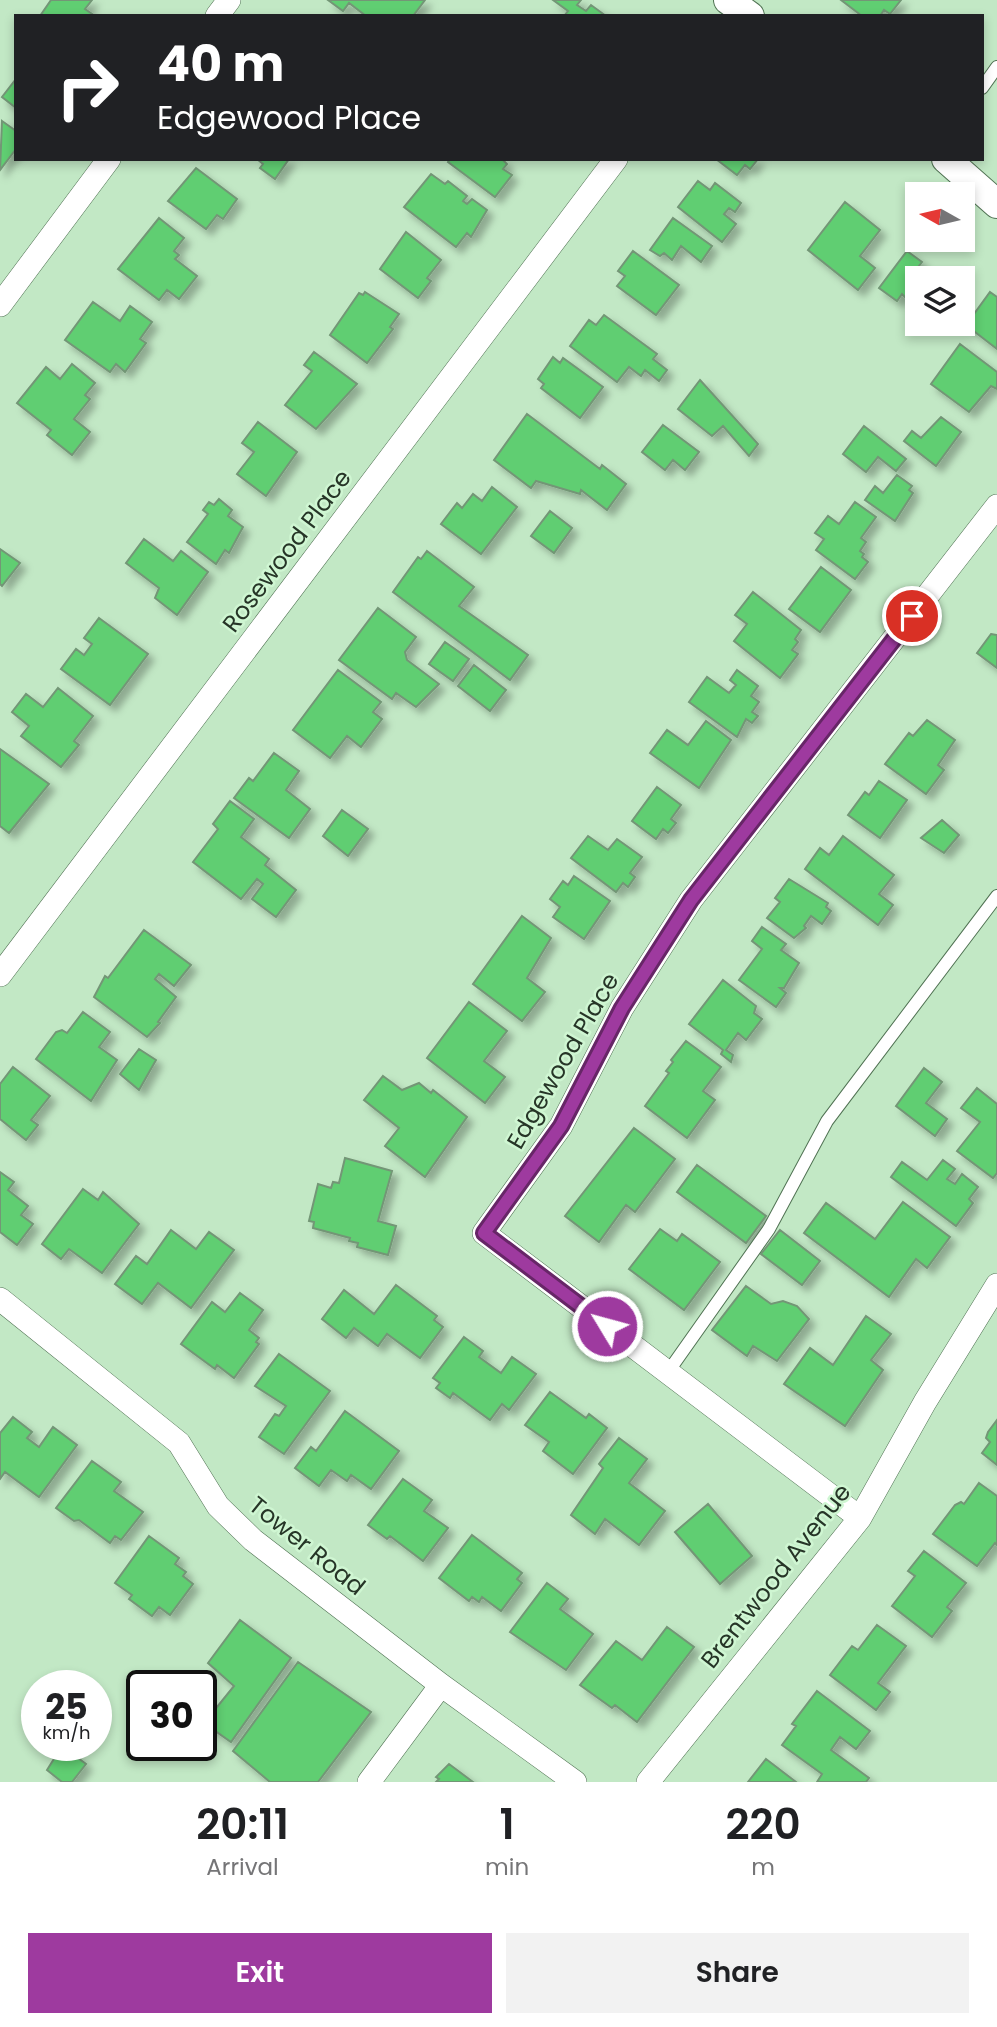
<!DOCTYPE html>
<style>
:root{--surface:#fff;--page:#f2f2f2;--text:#202124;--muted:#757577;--accent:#9e3a9f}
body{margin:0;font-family:Poppins,sans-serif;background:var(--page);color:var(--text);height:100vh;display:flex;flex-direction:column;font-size:26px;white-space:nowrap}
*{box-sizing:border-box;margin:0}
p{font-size:23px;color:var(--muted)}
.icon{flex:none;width:38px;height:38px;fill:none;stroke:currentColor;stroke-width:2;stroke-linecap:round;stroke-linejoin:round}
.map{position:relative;height:1782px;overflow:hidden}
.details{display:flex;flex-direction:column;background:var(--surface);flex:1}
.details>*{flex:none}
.banner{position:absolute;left:14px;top:14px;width:970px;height:147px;border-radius:0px;box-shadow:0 4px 10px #0003;background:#202124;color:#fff;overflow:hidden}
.needle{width:46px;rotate:278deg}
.buttons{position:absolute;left:905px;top:182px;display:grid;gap:14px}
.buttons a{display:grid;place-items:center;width:70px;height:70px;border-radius:0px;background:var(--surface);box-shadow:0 4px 10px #0003;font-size:35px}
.speed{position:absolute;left:21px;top:1670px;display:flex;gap:14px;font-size:35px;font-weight:700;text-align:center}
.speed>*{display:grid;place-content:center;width:91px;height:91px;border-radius:50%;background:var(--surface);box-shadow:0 4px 10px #0003;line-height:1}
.speed small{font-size:18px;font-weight:400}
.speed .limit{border:4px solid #111;border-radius:10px;background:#fff;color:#111}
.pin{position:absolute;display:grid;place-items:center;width:60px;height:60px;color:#fff;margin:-30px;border:4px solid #fff;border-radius:50%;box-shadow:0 2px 7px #0007}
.me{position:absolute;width:77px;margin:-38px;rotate:307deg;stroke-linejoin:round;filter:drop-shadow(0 0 5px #0008)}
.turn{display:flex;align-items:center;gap:24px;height:147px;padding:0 28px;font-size:32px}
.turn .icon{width:91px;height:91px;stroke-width:2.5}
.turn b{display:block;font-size:49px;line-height:60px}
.eta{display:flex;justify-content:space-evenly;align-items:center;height:119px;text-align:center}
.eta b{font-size:42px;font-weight:600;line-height:49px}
.action{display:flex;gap:14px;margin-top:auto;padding:14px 28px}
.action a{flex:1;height:80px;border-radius:0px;background:var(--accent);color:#fff;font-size:28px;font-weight:600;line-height:80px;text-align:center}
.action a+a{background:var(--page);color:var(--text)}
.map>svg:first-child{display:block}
.building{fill:#60ce72;stroke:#739676;stroke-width:2;filter:url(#shadow)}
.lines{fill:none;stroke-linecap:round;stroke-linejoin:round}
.service-casing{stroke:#507253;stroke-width:14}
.minor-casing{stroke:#507253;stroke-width:24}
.tertiary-casing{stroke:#507253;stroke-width:30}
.service{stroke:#fff;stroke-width:12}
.minor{stroke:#fff;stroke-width:23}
.tertiary{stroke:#fff;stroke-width:28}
.route-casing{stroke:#672667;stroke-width:18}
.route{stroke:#9e3a9f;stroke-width:12}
.labels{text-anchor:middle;stroke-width:5;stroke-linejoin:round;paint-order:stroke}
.street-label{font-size:24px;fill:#263527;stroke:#cff6d2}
</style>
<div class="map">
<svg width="997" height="1782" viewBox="0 0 997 1782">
<defs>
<filter id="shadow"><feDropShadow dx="6" dy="6" stdDeviation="3.5" flood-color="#0004"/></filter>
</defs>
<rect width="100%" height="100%" fill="#c2e8c5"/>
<path class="building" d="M51 0H92L85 9 95 16H40Z
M328 0H425L413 16H366L349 3 343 11Z
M553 0H581L577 5 586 11 591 5 606 16H564L568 11Z
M841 0H901L890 14 884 10 880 16H862Z
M16 79V108L2 97Z
M2 121 16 131V149L0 170Z
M257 159H289L275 179 260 168 263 164Z
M450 159H502L507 164 503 169 512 175 495 197 448 162Z
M716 159H758L750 169 745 165 737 175Z
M196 168 237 199 223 219 217 215 206 229 168 201Z
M431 174 445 184 448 181 467 196 463 201 467 204 472 199 487 210 471 237 467 233 456 247 404 207Z
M698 181 710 190 715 183 741 203 735 212 729 208 724 214 736 224 722 242 678 207Z
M845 202 880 230 860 256 875 268 858 290 808 250Z
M159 218 184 238 174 251 179 255 175 259 197 276 179 299 167 290 159 300 118 269Z
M673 218 712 246 701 262 681 246 672 260 664 253 660 256 650 250Z
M406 232 441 260 427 278 431 281 418 298 380 269Z
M633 251 679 285 656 315 617 286 625 276 618 271Z
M907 251 922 262 919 266 940 278H917V309L902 294 897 301 879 288Z
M365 292 399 314 390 327 393 329 367 363 330 335 359 293 363 295Z
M990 292 997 297V349L966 325Z
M93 302 120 321 130 306 152 322 140 339 146 343 125 372 116 364 110 372 65 340Z
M604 315 657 354 653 359 667 370 659 381 645 370 641 376 629 367 617 382 570 346 589 320 596 325Z
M960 344 997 372V389L991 386 969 412 931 384Z
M314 352 357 384 316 429 285 405 312 371 304 365Z
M553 357 560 363 563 358 603 387 580 418 541 388 544 384 538 379Z
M72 364 95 383 85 395 90 399 74 419 90 432 72 455 47 435 51 430 17 403 46 367 60 379Z
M700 380 758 444 749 456 723 426 712 436 678 409Z
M527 414 600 469 602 465 626 484 607 510 581 490 580 494 536 481 531 488 494 460Z
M941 417 961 432 936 466 904 441 912 431 921 438Z
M258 422 297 452 266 496 237 474 254 452 242 443Z
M663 425 699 452 685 470 673 460 665 470 642 452Z
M864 426 906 459 896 471 878 457 866 472 843 454Z
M897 475 912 486 909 490 913 493 895 521 865 500 875 486 883 493Z
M492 487 517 507 481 554 441 524 457 503 462 508 473 494 482 501Z
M219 499 232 510 228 516 243 527 229 553 225 550 216 564 187 542 208 514 203 510 209 502 214 505Z
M855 502 876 517 861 538 866 542 860 551 864 554 862 557 868 562 855 579 816 550 824 539 815 533 828 516 839 524Z
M550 511 572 528 554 553 531 536Z
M144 539 173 561 181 551 208 572 177 615 155 598 159 588 126 563Z
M0 549 20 563 2 586 0 584Z
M427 551 474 587 459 606 528 655 510 680 393 592 418 557 421 559Z
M821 567 851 590 820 632 789 609Z
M753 592 801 630 795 639 798 642 792 650 798 654 780 678 734 641 747 624 735 615Z
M378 608 416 637 405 652 407 660 439 684 416 707 396 693 392 699 339 660Z
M99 618 148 654 110 705 61 669 76 649 84 655 92 644 84 638Z
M991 634 997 635V668L977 653Z
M445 642 469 659 453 681 429 664Z
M474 665 506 690 490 711 458 686Z
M338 670 381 702 373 712 382 719 361 747 347 736 330 758 293 730Z
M737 670 758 686 751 696 759 702 752 712 758 716 752 723 746 719 737 737 689 702 707 677 729 693 736 685 730 680Z
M58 688 93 716 74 741 79 745 61 767 21 736 29 726 12 712 26 694 43 707Z
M927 720 955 740 938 765 944 770 926 794 885 764 909 733 913 736Z
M706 721 731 740 699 788 650 753 667 730 688 745Z
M0 749 49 784 9 833 0 826Z
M274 753 299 771 286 790 310 809 289 838 234 798 249 778 253 781Z
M879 781 907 800 880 838 848 815 865 792 869 795Z
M657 787 681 805 671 819 676 823 668 833 663 829 656 839 632 821Z
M230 801 254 819 241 837 269 859 265 865 296 890 276 917 252 899 263 884 257 879 241 899 193 862 218 829 213 824Z
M342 810 368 829 348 856 323 836Z
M942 820 959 835 944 853 921 838Z
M588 836 608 850 617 839 642 857 630 873 635 877 628 887 623 883 616 892 571 858Z
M843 836 894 875 879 894 893 905 878 925 805 869 820 848 829 855Z
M574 876 610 901 584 939 553 917 560 907 550 899 563 881 568 885Z
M789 879 828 903 826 907 831 911 822 924 811 916 804 926 806 928 794 938 767 918 780 902 775 898Z
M522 916 551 938 527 978 545 992 522 1021 473 984Z
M762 927 786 944 781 950 799 963 784 988H780L786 993 776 1007 739 980 762 949 752 941Z
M144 930 191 965 174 986 159 974 155 979 176 997 158 1022 160 1023 147 1037 94 997 105 976 108 978Z
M723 980 756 1006 754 1013 762 1019 746 1040 738 1033 726 1050 733 1055 731 1062 721 1054 723 1050 689 1024Z
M469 1002 507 1031 484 1061 505 1077 485 1103 427 1058Z
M83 1012 110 1032 99 1047 117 1060 91 1101 36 1059 56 1032 62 1030 67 1033Z
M686 1041 721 1067 703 1091 715 1100 687 1138 645 1106 669 1073 666 1071 673 1062 671 1060Z
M139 1049 156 1060 139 1090 120 1074Z
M13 1067 50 1096 31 1120 38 1125 26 1140 0 1119V1084Z
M924 1068 942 1082 926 1103 947 1119 935 1136 896 1106Z
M383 1076 402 1090 419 1083 431 1093 433 1090 467 1117 425 1177 385 1146 399 1128 364 1100Z
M977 1088 997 1104V1173L993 1178 957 1151 980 1122 961 1108Z
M634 1128 675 1159 635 1212 626 1205 599 1242 565 1216Z
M345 1158 392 1171 378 1221 396 1226 388 1255 357 1247 358 1243 349 1241 350 1238 313 1228 314 1222 309 1221 318 1184 331 1188 333 1182 339 1183Z
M943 1160 955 1169 947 1179 955 1184 962 1174 978 1187 969 1199 973 1203 956 1226 891 1177 902 1162 927 1180Z
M697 1165 766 1216 746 1243 677 1192Z
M0 1172 14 1182 8 1190 28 1206 21 1215 33 1224 17 1245 0 1232Z
M83 1189 98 1200 103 1192 139 1224 102 1273 69 1249 61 1259 42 1244Z
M903 1202 950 1237 927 1268 916 1259 889 1297 804 1233 826 1203 875 1239Z
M660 1229 677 1241 682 1234 720 1262 684 1310 629 1269Z
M171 1230 196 1249 209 1232 234 1250 191 1308 158 1283 142 1304 115 1284 136 1256 147 1264Z
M780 1230 820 1261 802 1285 761 1254Z
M396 1285 437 1316 434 1320 443 1327 420 1358 387 1334 378 1346 354 1328 346 1338 322 1319 344 1290 374 1314Z
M746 1286 771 1304 783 1301 797 1306 809 1319 777 1361 753 1346 747 1356 712 1330Z
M240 1293 263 1310 249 1330 259 1338 256 1342 259 1344 234 1378 217 1365 215 1369 181 1344 212 1302 225 1312Z
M866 1316 891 1334 871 1360 883 1370 845 1426 784 1384 810 1348 833 1365Z
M464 1337 483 1351 479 1357 501 1373 512 1357 536 1374 509 1410 502 1404 490 1420 453 1393 450 1398 436 1388 440 1383 433 1378Z
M279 1354 330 1391 284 1454 259 1437 275 1414 279 1416 286 1406 255 1386Z
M550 1392 586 1418 589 1414 607 1428 573 1474 543 1451 549 1442 525 1425Z
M345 1411 399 1451 371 1489 351 1475 347 1481 331 1470 319 1486 295 1468 311 1447 316 1451Z
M13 1417 32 1432 27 1438 39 1447 53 1427 77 1445 39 1497 5 1472 0 1479V1433Z
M997 1420V1465L982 1453 990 1442 986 1438 988 1432Z
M619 1438 647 1459 629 1483 665 1511 639 1545 605 1519 595 1534 571 1515 603 1468 599 1464Z
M92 1461 121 1482 114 1491 143 1512 121 1540 115 1536 110 1543 79 1520 74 1521 56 1508Z
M403 1479 432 1500 424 1511 448 1528 423 1561 390 1536 387 1539 368 1525Z
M979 1483 997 1496V1545L995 1543 977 1566 933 1534 955 1505 961 1502 964 1504Z
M708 1504 752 1556 720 1584 675 1532Z
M472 1535 522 1573 517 1579 522 1583 501 1611 482 1597 479 1602 472 1597 469 1601 439 1578Z
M149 1536 179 1558 175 1564 186 1572 183 1576 193 1584 170 1615 159 1607 152 1616 129 1599 132 1595 115 1583Z
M924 1551 966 1583 947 1607 952 1611 932 1637 892 1606 915 1576 908 1571Z
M547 1583 568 1599 560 1609 593 1634 566 1670 510 1632Z
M240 1620 291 1658 231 1742 204 1723 234 1686 208 1663Z
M877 1625 906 1646 878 1683 890 1692 876 1710 830 1675 852 1646 858 1650Z
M667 1627 694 1647 637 1722 615 1705 612 1708 580 1685 616 1641 642 1660Z
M298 1662 371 1712 318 1782H270L233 1751Z
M817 1691 870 1731 856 1749 840 1737 831 1750 869 1778 866 1782H817L822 1774 782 1745 796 1726 792 1724Z
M62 1746 86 1764 72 1782H62L47 1770Z
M766 1759 796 1782H748Z
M449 1764 473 1782H436L439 1779 436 1777Z"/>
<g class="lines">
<defs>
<path id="service" d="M982 88 997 67
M668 1372 769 1229 827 1121 997 896"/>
<path id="minor" d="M217 16 229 0
M0 305 109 159
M0 975 616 159
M0 1299 179 1443 218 1506 253 1540 441 1685 575 1782
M860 1518 484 1233 561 1126 622 1008 691 900 997 506
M369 1782 441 1685
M648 1782 860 1518 925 1402 997 1285"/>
<path id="tertiary" d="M728 0 750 16
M946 159 997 204"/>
</defs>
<use href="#service" class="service-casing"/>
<use href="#minor" class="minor-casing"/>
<use href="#tertiary" class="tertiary-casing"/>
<use href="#service" class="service"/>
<use href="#minor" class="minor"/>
<use href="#tertiary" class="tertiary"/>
</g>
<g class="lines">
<defs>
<path id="route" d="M607 1326 484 1233 561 1126 622 1008 691 900 912 616"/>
</defs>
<use href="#route" class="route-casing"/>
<use href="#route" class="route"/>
</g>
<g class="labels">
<g class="street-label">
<text transform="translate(287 551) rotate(-53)" y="8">Rosewood Place</text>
<text transform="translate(563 1061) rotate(-60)" y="8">Edgewood Place</text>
<text transform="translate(307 1546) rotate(39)" y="8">Tower Road</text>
<text transform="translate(776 1576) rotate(-52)" y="8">Brentwood Avenue</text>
</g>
</g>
</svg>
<div class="buttons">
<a><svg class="needle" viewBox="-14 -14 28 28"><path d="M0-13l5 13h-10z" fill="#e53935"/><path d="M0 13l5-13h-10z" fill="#757577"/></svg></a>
<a><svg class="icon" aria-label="layers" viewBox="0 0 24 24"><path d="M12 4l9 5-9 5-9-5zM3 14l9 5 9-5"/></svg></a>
</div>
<div class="speed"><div>25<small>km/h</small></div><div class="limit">30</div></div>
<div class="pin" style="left:912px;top:616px;background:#d93025"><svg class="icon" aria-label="arrive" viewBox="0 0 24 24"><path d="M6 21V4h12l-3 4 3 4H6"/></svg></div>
<svg class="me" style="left:607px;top:1326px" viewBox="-20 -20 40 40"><circle r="17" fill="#9e3a9f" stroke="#fff" stroke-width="3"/><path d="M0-11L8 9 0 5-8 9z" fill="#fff"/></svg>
<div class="banner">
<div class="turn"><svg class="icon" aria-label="right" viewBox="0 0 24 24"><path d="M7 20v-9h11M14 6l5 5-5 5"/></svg><div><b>40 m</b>Edgewood Place</div></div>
</div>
</div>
<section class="details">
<div class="eta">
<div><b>20:11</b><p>Arrival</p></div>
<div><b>1</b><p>min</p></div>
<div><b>220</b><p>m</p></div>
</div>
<div class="action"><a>Exit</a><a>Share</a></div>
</section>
